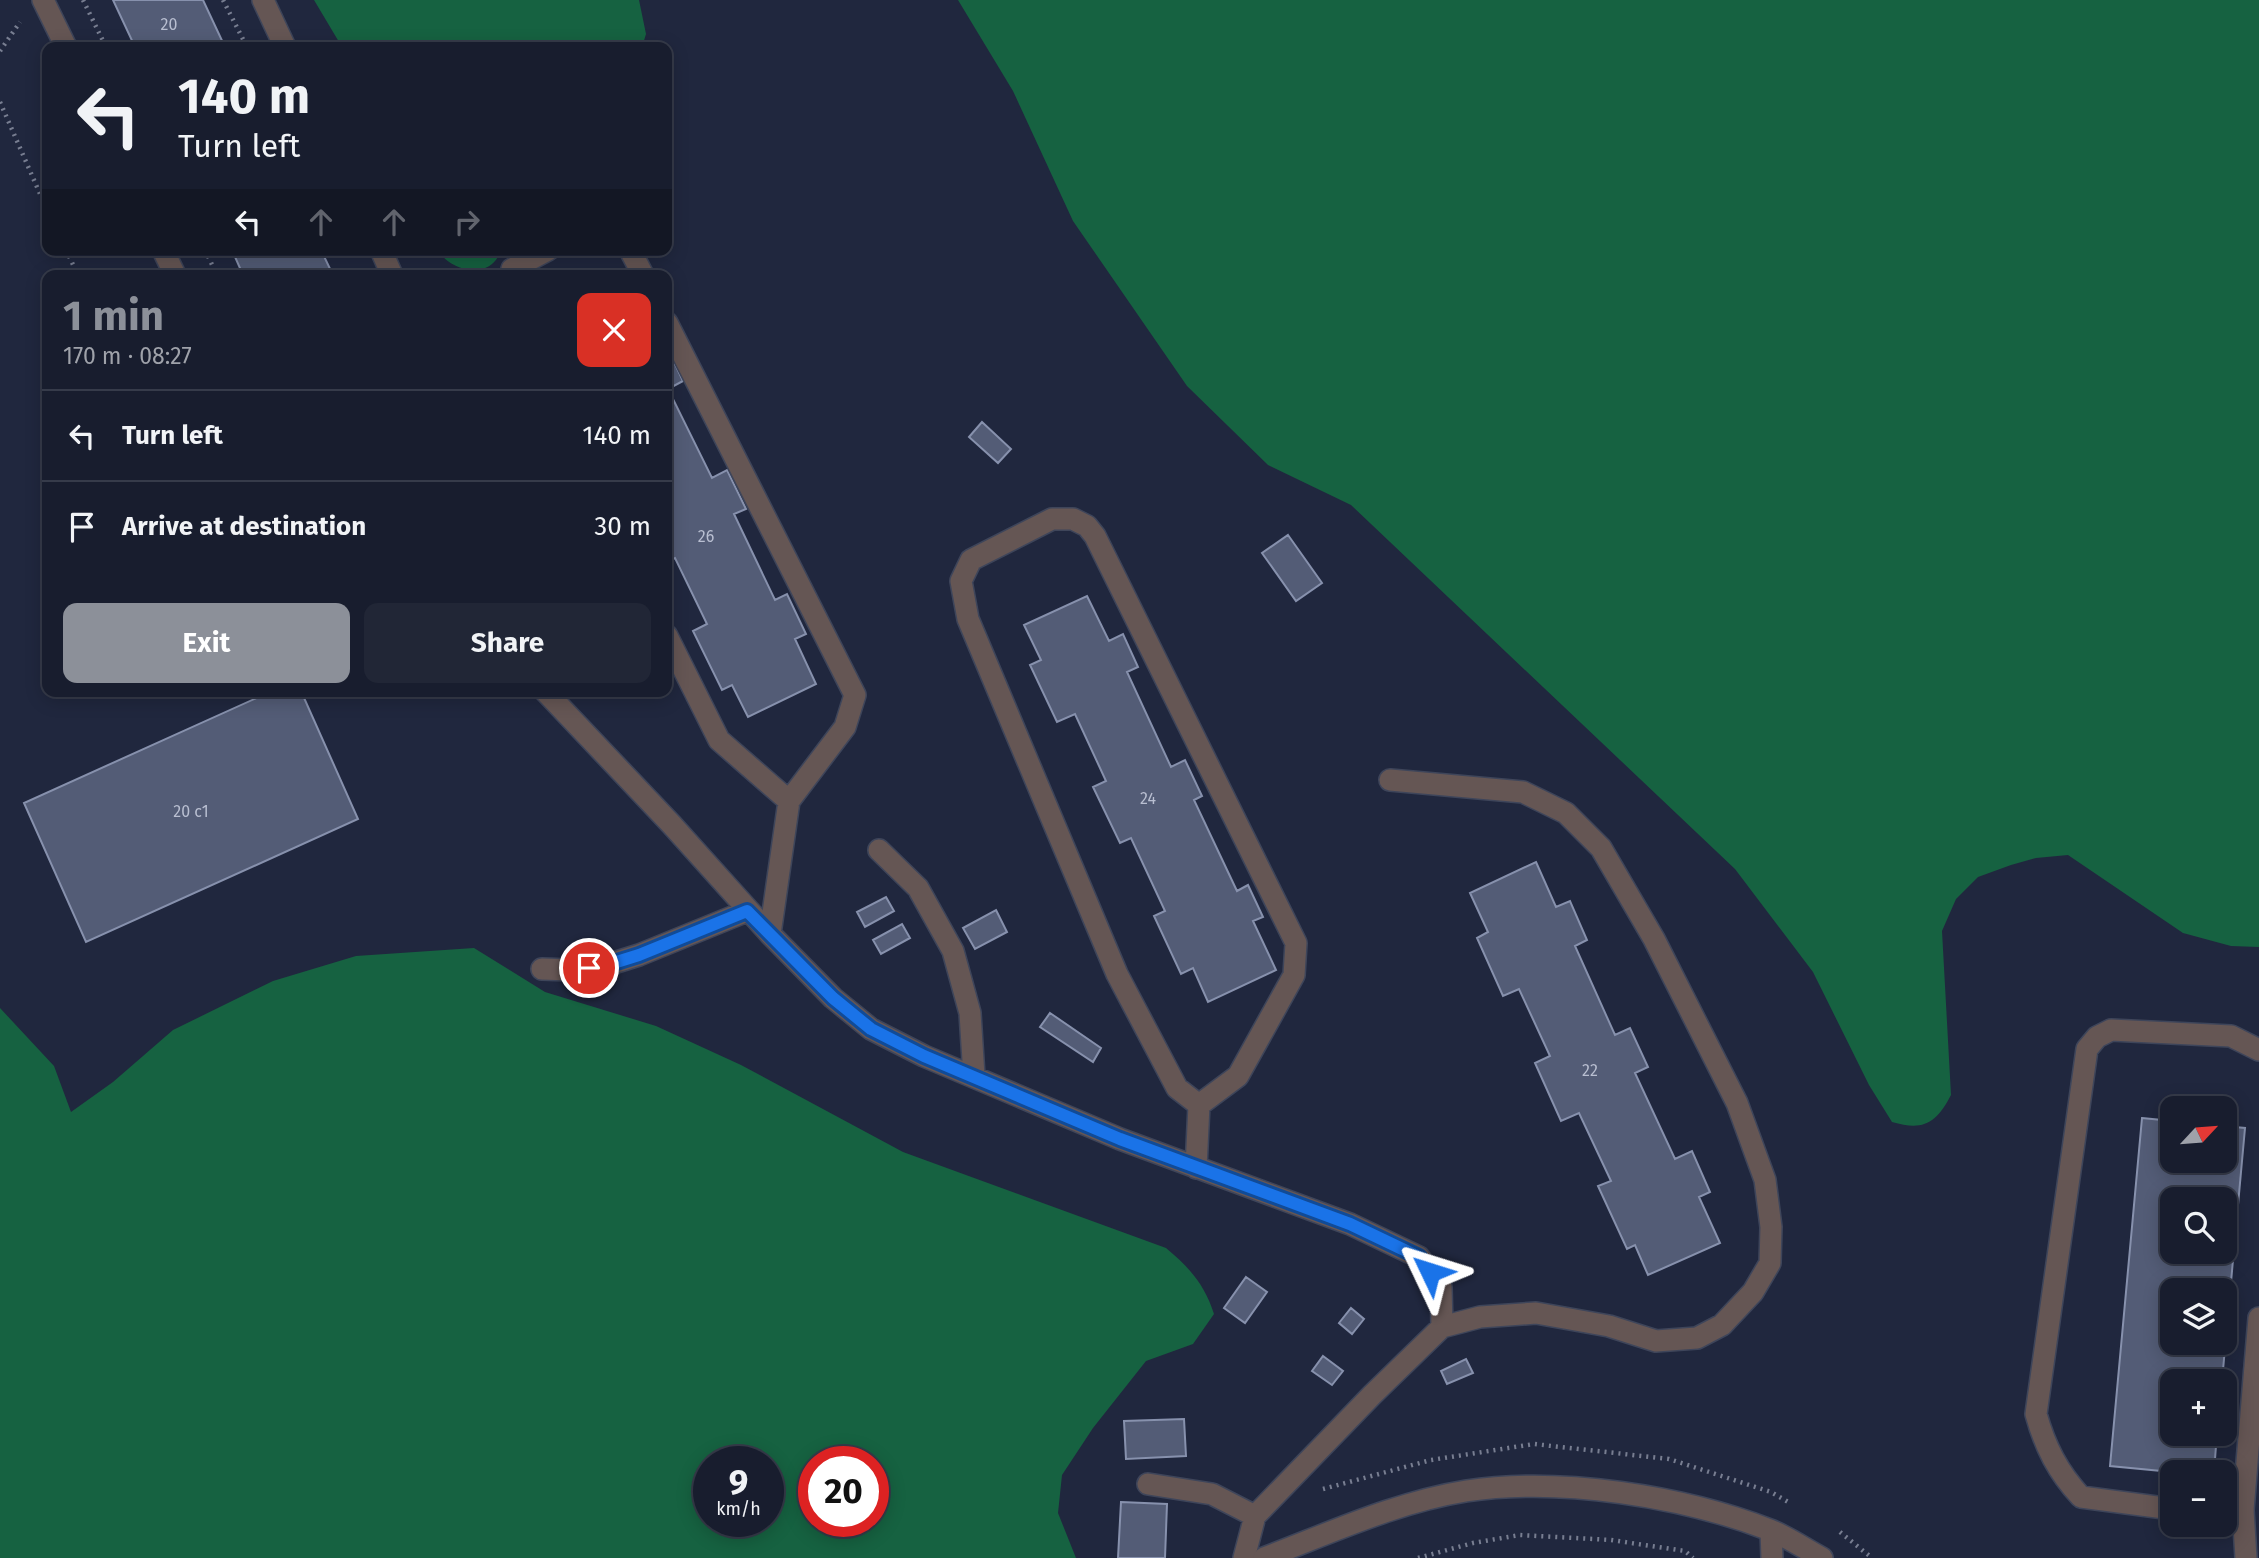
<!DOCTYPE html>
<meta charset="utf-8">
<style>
:root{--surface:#181d2e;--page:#212636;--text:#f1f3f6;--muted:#9fa2aa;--line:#363b4a;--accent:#8c9099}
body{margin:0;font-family:"Fira Sans",sans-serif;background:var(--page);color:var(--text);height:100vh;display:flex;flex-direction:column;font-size:26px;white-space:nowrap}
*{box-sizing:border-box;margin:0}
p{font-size:23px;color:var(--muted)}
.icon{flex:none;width:38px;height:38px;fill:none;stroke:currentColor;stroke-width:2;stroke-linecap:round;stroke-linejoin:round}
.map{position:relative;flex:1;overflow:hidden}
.drawer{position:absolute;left:42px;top:270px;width:630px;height:427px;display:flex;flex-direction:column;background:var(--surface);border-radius:14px;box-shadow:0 4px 18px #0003,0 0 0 2px var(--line)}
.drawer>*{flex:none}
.banner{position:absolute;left:42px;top:42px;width:630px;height:214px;border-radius:14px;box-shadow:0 4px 18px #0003,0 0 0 2px var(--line);background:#181d2e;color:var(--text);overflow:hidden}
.needle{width:46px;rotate:64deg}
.fabs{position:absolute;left:2160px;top:1096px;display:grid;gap:14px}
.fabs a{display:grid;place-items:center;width:77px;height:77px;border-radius:14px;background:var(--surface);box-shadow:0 4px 18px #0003,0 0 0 2px var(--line);font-size:35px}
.speed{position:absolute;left:693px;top:1446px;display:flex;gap:14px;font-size:35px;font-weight:700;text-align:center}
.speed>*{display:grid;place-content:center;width:91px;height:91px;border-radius:50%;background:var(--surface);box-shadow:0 4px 18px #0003,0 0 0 2px var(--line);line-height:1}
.speed small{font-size:18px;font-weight:400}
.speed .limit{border:10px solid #d22;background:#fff;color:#111}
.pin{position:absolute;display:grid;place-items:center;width:60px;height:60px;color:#fff;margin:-30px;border:4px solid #fff;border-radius:50%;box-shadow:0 2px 7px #0007}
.me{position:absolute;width:77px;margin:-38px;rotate:311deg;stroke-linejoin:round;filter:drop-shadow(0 0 5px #0008)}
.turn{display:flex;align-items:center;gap:24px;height:147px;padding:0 21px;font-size:32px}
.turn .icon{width:91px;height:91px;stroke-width:2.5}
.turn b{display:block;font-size:49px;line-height:60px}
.lanes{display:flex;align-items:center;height:66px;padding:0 21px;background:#0003;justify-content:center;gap:35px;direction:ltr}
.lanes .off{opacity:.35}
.round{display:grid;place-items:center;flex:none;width:74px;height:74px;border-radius:14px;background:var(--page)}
.head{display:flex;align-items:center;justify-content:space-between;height:119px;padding:0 21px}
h1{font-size:42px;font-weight:700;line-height:52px;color:var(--accent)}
.primary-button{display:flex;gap:14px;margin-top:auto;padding:14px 21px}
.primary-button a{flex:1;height:80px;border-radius:14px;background:var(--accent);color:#fff;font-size:28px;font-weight:700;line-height:80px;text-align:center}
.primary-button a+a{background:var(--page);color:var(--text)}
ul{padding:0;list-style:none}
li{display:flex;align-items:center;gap:21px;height:91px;padding:0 21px;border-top:2px solid var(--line)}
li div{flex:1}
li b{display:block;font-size:26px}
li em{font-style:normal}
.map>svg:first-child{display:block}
.forest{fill:#166241;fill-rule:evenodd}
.building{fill:#535c76;stroke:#8791ad;stroke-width:2;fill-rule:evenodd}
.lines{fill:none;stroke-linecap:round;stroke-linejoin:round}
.lane-casing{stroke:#3e455a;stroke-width:24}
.street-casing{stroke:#3e455a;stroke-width:24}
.path{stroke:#787e91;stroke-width:4.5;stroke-dasharray:2 5;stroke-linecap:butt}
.lane{stroke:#655654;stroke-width:21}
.street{stroke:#655654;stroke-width:21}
.route-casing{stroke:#114b97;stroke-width:18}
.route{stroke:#1a73e8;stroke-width:12}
.labels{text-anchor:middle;stroke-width:5;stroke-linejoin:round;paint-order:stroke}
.number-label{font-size:16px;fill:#b9bfd1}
</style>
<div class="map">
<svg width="2259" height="1558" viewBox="0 0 2259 1558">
<rect width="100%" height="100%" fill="#20273e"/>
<path class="forest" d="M314 0H639L646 34 642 47H342Z
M958 0H2259V947L2231 946 2183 933 2068 855 2036 858 2011 865 1978 877 1956 899 1942 931 1951 1095C1936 1124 1923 1131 1892 1122L1869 1085 1813 972 1735 869 1351 505 1268 465 1187 386 1073 221 1013 91Z
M438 250H502C499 255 496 261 492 264 476 277 447 267 438 250Z
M474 948 545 992 656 1026 741 1065 903 1152 1166 1248C1189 1267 1205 1285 1214 1314L1193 1344 1146 1361 1093 1428 1062 1475 1058 1513 1076 1558H0V1008L54 1066 71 1112 113 1082 173 1030 273 981 356 956ZM709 1461H768V1521H709ZM814 1461H873V1521H814Z"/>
<path class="building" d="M113 0H203L225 47H135Z
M232 250H321L333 275H243Z
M667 347 683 381 668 389 712 478 727 470 746 509 734 514 775 600 787 594 806 634 795 639 816 684 748 717 732 685 722 690 693 631 707 624 675 558 667 562Z
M982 422 1011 449 998 463 969 437Z
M1288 535 1322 583 1296 601 1262 553Z
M1087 596 1109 641 1123 634 1138 667 1127 672 1171 767 1185 760 1202 796 1194 800 1237 891 1248 885 1263 917 1253 921 1276 970 1208 1002 1193 968 1181 974 1154 916 1165 911 1131 838 1120 843 1093 787 1106 781 1075 714 1057 722 1030 665 1041 660 1024 625Z
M272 691H301L358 819 86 942 24 803Z
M1536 862 1556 907 1570 901 1587 940 1575 946 1615 1035 1630 1028 1648 1067 1635 1073 1675 1159 1692 1151 1710 1192 1699 1197 1720 1243 1648 1275 1635 1245 1627 1249 1598 1186 1611 1181 1579 1113 1561 1121 1535 1063 1550 1056 1519 989 1503 996 1477 938 1488 932 1470 893Z
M886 897 894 911 865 927 857 912Z
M996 910 1007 932 975 949 963 928Z
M902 924 910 938 881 954 873 940Z
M1050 1013 1101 1048 1093 1062 1040 1027Z
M2142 1118 2172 1121V1160H2224V1126L2245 1128 2222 1381H2172V1433H2217L2214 1472H2172L2110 1466ZM2172 1199H2224V1251H2172ZM2172 1290H2224V1342H2172Z
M1246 1277 1267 1292 1245 1323 1224 1308Z
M1351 1308 1364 1319 1352 1334 1339 1323Z
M1323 1356 1343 1371 1332 1385 1312 1371Z
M1466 1359 1473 1373 1447 1384 1441 1371Z
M1184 1419 1186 1456 1126 1459 1124 1421Z
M1121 1502 1167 1504 1165 1558H1118Z"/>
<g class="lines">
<defs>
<path id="lane" d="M43 0 66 47
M263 0 285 47
M163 250 175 275
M381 250 392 275
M630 250 643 275
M511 275 512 269 548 250
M667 323 855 695 845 727 789 801 770 934
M667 636 719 740 789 801
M545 691 672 825 770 934 833 998 871 1029 924 1056 1120 1139 1350 1224 1419 1257 1441 1287 1442 1327 1372 1395 1255 1516 1244 1558
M1390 780 1523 792 1566 813 1601 848 1654 939 1737 1103 1765 1180 1771 1227 1770 1263 1753 1292 1722 1325 1697 1338 1656 1341 1609 1326 1536 1313 1480 1317 1442 1327
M879 850 918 888 953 951 970 1013 974 1076
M542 969 571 970 607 965 639 955 747 911
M1196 1168 1199 1105 1238 1076 1294 975 1296 943 1095 536 1087 526 1073 519H1052L971 560 961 581 968 619 1117 974 1177 1088 1199 1105
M1148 1484 1212 1494 1255 1516
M2172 1509 2081 1497C2058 1472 2045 1447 2036 1414L2087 1049 2097 1037 2111 1030 2231 1036 2259 1050
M2224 1510H2243"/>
<path id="street" d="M1771 1531 1772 1558
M1264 1558C1330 1533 1397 1502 1466 1491 1560 1477 1682 1496 1770 1530 1788 1537 1805 1549 1822 1558
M2246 1558 2243 1510 2259 1318"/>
</defs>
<use href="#lane" class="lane-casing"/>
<use href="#street" class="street-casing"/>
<path class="path" d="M83 0 106 47
M223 0 247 47
M0 51 20 22
M0 102 47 210
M66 250 78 275
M205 250 217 275
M1323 1489 1431 1460 1534 1444 1669 1459 1771 1492 1790 1503
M1840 1532 1872 1558
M1418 1558 1473 1543 1520 1535 1611 1540 1685 1551 1693 1558"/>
<use href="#lane" class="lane"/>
<use href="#street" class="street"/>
</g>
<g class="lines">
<defs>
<path id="route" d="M589 968 607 965 639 955 747 911 833 998 871 1029 924 1056 1120 1139 1350 1224 1419 1257 1430 1272"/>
</defs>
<use href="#route" class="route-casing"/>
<use href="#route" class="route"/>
</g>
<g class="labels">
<g class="number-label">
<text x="169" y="30">20</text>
<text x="706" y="542">26</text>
<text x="1148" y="804">24</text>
<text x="191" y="817">20 с1</text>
<text x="1590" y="1076">22</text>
</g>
</g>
</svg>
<div class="fabs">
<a><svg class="needle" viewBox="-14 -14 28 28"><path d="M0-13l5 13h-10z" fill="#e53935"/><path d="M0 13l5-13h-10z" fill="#9fa2aa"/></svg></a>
<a><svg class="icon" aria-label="search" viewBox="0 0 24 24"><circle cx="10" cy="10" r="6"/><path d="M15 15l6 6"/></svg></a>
<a><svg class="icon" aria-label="layers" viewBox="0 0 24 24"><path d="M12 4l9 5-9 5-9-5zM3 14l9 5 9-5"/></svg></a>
<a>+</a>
<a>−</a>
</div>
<div class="speed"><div>9<small>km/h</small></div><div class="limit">20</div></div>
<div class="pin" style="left:589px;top:968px;background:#d93025"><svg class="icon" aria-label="arrive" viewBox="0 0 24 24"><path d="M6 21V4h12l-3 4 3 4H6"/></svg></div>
<svg class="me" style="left:1430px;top:1272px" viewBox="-20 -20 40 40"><path d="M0-17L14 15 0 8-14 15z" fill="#1a73e8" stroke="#fff" stroke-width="4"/></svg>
<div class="banner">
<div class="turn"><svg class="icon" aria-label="left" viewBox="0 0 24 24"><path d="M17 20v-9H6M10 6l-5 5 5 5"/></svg><div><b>140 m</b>Turn left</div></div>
<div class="lanes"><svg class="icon" aria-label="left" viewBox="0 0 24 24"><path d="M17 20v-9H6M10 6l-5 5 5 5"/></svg><svg class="icon off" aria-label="ahead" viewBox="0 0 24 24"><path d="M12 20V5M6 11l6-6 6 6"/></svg><svg class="icon off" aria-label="ahead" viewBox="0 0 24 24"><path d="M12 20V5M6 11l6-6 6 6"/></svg><svg class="icon off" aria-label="right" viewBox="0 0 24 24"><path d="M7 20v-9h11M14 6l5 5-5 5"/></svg></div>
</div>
<section class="drawer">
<div class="head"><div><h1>1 min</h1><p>170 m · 08:27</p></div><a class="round" style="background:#d93025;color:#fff"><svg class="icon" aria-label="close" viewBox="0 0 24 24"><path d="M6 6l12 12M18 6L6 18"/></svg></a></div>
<ul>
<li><svg class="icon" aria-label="left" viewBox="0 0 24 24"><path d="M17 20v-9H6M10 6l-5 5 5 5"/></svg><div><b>Turn left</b></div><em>140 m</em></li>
<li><svg class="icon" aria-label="arrive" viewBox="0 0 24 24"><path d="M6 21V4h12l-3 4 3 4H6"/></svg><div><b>Arrive at destination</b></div><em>30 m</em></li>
</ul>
<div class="primary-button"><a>Exit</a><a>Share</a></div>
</section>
</div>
